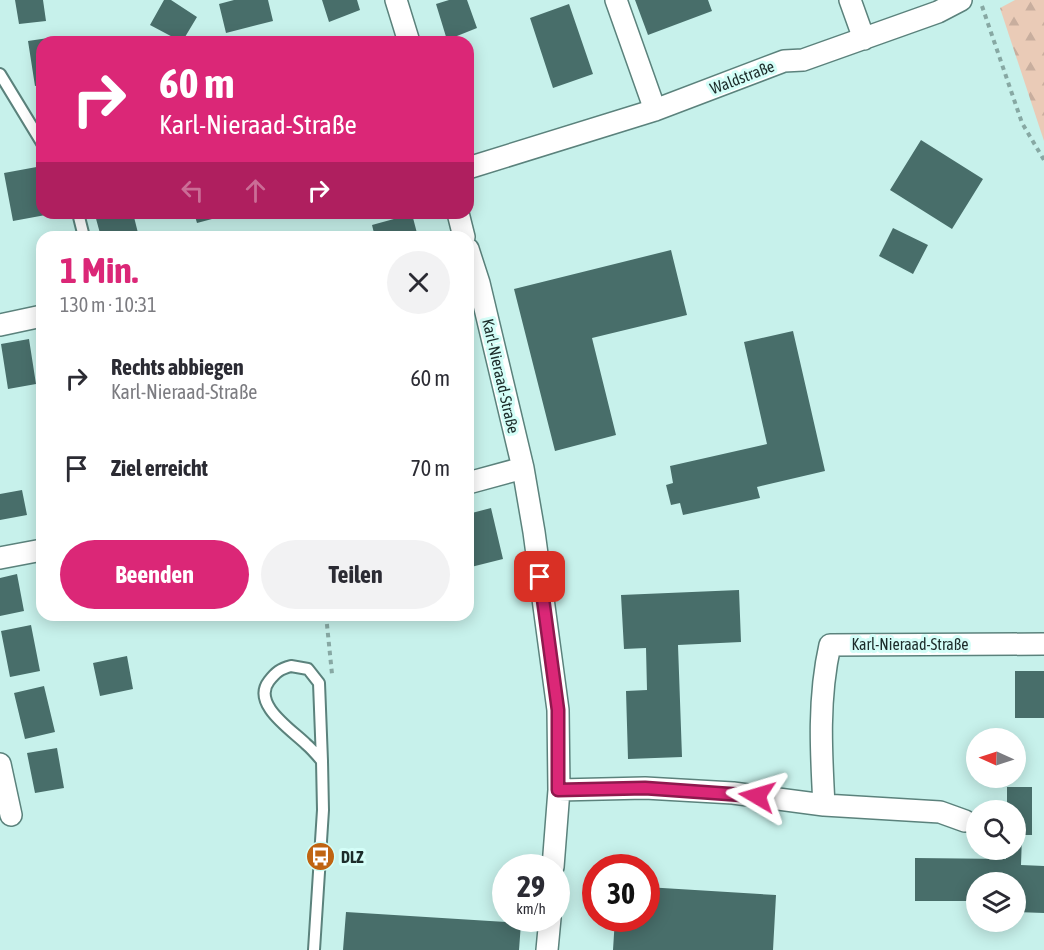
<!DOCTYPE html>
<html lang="de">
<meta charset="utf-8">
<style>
:root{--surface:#fff;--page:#f2f2f3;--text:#2b2b33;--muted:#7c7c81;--accent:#db2777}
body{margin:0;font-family:"Asap Condensed",sans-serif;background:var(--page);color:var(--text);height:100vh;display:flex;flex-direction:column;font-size:22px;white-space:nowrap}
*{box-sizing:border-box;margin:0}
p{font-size:20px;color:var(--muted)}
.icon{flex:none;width:33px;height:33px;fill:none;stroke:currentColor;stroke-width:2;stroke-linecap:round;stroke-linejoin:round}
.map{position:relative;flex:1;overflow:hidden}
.side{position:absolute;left:36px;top:231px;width:438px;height:390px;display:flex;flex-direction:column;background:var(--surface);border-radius:18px;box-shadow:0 3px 15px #0003}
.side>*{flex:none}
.banner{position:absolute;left:36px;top:36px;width:438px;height:183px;border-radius:18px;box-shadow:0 3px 15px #0003;background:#db2777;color:#fff;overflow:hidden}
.needle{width:39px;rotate:273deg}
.buttons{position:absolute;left:966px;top:728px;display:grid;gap:12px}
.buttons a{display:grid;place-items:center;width:60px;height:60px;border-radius:50%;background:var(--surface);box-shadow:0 3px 15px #0003;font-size:30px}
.speed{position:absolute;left:492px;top:854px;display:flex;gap:12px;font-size:30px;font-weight:700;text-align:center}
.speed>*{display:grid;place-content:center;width:78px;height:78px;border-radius:50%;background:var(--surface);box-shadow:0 3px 15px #0003;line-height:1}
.speed small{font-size:15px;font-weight:400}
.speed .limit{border:9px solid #d22;background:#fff;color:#111}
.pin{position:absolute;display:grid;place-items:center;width:51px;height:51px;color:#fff;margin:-26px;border-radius:12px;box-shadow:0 3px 9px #0006}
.me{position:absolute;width:66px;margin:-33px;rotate:277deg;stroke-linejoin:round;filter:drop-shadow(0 0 4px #0008)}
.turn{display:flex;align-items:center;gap:21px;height:126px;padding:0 24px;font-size:27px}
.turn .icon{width:78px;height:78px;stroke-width:2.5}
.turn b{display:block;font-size:42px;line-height:51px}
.lanes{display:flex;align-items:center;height:57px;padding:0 24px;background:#0003;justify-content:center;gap:30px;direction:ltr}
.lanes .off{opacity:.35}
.round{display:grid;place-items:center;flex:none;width:63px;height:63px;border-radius:32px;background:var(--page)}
.overview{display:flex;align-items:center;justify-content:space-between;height:102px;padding:0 24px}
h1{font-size:36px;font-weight:700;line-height:45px;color:var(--accent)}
.cta{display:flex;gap:12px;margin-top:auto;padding:12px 24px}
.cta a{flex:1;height:69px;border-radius:36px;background:var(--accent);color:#fff;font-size:24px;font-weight:700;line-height:69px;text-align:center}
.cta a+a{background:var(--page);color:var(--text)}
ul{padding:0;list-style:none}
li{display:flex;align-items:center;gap:18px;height:90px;padding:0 24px}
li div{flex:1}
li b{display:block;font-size:22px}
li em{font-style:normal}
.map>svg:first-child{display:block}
.forest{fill:url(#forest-firs)}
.building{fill:#486e6a}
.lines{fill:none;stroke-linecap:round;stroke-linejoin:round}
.service-casing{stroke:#5b827c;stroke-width:14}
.minor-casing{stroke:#5b827c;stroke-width:24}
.path{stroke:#87a8a3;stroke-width:4;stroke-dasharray:4.5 4.5;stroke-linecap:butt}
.service{stroke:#fff;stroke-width:10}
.minor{stroke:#fff;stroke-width:21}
.route-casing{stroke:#8e194d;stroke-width:15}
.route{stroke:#db2777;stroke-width:10}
.labels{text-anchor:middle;stroke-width:6;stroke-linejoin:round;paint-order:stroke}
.street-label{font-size:16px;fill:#1c2c2a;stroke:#d4fef8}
.poi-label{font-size:16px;font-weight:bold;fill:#1c2c2a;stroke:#d4fef8;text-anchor:start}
</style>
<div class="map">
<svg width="1044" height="950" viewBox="0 0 1044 950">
<defs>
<pattern id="forest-firs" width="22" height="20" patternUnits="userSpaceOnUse" patternTransform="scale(1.5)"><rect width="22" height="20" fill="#eacbb7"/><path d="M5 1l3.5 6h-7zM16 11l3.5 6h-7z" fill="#c8ae9e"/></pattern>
</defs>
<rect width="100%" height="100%" fill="#c7f1eb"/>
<path class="forest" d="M1015 0H1044V141L1000 8Z"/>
<path class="building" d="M15 0H43L46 21 19 24Z
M164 0H171L197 17 182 42 150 25Z
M234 0H268L273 21 226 33 219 4Z
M322 0H357L360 10 329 22Z
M449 0H467L477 28 447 40 436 4Z
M635 0H708L712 11 648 35Z
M569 4 593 74 553 88 530 18Z
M55 37 56 42H42V85L35 86 28 41Z
M921 140 983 179 952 229 890 190Z
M42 166V213L51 214 13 221 4 173Z
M105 213H133L139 237H101L95 215Z
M194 213H211L212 219 197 223Z
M412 214 418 237H375L372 225Z
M893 228 928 245 913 274 879 256Z
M671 250 687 315 592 338 616 435 555 451 514 289Z
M793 331 825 471 757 487 760 498 683 515 680 503 671 505 666 485 673 483 670 466 767 444 744 342Z
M29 339 36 384 8 389 1 344Z
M22 490 27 515 0 520V494Z
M491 508 503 559 471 567 468 556V514Z
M17 574 24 611 0 616V578Z
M739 590 741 642 678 645 682 757 628 759 626 691 647 690 646 648 624 649 621 595Z
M31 625 40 671 10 677 1 631Z
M127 656 133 689 100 696 93 663Z
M1015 671H1044V718H1015Z
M44 686 55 732 25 739 14 693Z
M57 748 64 788 35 793 27 753Z
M1007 787H1032V835H1022L1021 865 1044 866V913L1016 912V882H976V901H915V858L1006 859V849H1016V810H1007Z
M646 887 776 895 773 950H613L615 918H646Z
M346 912 521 923 519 950H343Z"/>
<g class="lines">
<defs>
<path id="service" d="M0 74 42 143
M78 213 84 237
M291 666 308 669 319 683 322 761C317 755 312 749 306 744 292 730 251 704 269 681 276 672 280 669 291 666Z
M314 950 323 810 322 761"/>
<path id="minor" d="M396 0 409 42
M616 0 655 110
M850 0 864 39
M468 168 655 110 784 61 803 60 938 12 961 0
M458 213 464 237
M468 249 479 283 523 468 534 532 558 710 559 790 553 867
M0 325 42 316
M468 483 523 468
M0 558 42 550
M0 764 11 815
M559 790 645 788 733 793 824 805C821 751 818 698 830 645L1044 644
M824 805 940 812 965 821
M547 950 550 918"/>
</defs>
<use href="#service" class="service-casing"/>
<use href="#minor" class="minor-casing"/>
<path class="path" d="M982 6 1022 123 1044 160
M326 615 332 674"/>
<use href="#service" class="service"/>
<use href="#minor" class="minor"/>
</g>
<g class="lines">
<defs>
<path id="route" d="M540 577 558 710V790L645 788 757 796"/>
</defs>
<use href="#route" class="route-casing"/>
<use href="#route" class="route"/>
</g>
<defs>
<symbol id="bus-disc" viewBox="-11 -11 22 22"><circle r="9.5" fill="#c06411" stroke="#d4fef8"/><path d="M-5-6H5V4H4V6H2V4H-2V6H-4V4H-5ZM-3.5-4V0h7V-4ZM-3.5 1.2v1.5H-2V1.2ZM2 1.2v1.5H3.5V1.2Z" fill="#fff"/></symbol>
</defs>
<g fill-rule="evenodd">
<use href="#bus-disc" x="304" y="840" width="33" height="33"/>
</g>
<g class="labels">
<g class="street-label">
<text transform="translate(742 77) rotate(-21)" y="6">Waldstraße</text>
<text transform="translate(501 376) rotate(77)" y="6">Karl-Nieraad-Straße</text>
<text x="910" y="650">Karl-Nieraad-Straße</text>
</g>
<g class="poi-label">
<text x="341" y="863">DLZ</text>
</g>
</g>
</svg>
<div class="buttons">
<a><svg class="needle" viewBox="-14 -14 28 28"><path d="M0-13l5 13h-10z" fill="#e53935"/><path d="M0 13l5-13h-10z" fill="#7c7c81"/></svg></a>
<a><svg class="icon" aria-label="search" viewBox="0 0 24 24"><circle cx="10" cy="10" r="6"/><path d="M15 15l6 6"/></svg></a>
<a><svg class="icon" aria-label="layers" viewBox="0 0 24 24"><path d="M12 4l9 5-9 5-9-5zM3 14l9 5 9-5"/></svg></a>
</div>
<div class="speed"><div>29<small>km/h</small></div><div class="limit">30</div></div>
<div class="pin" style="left:540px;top:577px;background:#d93025"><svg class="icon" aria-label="arrive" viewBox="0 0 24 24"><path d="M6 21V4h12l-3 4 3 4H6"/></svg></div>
<svg class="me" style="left:757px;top:796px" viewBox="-20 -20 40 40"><path d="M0-17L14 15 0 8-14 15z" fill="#db2777" stroke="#fff" stroke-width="4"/></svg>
<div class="banner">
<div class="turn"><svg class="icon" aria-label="right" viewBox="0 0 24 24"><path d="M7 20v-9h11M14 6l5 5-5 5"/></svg><div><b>60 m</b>Karl-Nieraad-Straße</div></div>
<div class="lanes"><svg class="icon off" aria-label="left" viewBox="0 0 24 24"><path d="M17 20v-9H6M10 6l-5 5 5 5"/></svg><svg class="icon off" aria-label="ahead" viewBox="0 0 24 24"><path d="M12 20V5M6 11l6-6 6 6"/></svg><svg class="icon" aria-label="right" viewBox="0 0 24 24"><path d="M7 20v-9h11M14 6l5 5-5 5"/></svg></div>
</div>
<section class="side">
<div class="overview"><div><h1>1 Min.</h1><p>130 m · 10:31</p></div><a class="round"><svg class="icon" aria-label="close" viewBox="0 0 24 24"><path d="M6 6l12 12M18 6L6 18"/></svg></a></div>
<ul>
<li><svg class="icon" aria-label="right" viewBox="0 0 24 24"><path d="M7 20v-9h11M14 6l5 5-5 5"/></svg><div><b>Rechts abbiegen</b><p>Karl-Nieraad-Straße</p></div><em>60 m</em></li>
<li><svg class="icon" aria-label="arrive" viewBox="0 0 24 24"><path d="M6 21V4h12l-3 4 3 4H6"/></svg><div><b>Ziel erreicht</b></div><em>70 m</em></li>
</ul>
<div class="cta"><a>Beenden</a><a>Teilen</a></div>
</section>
</div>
